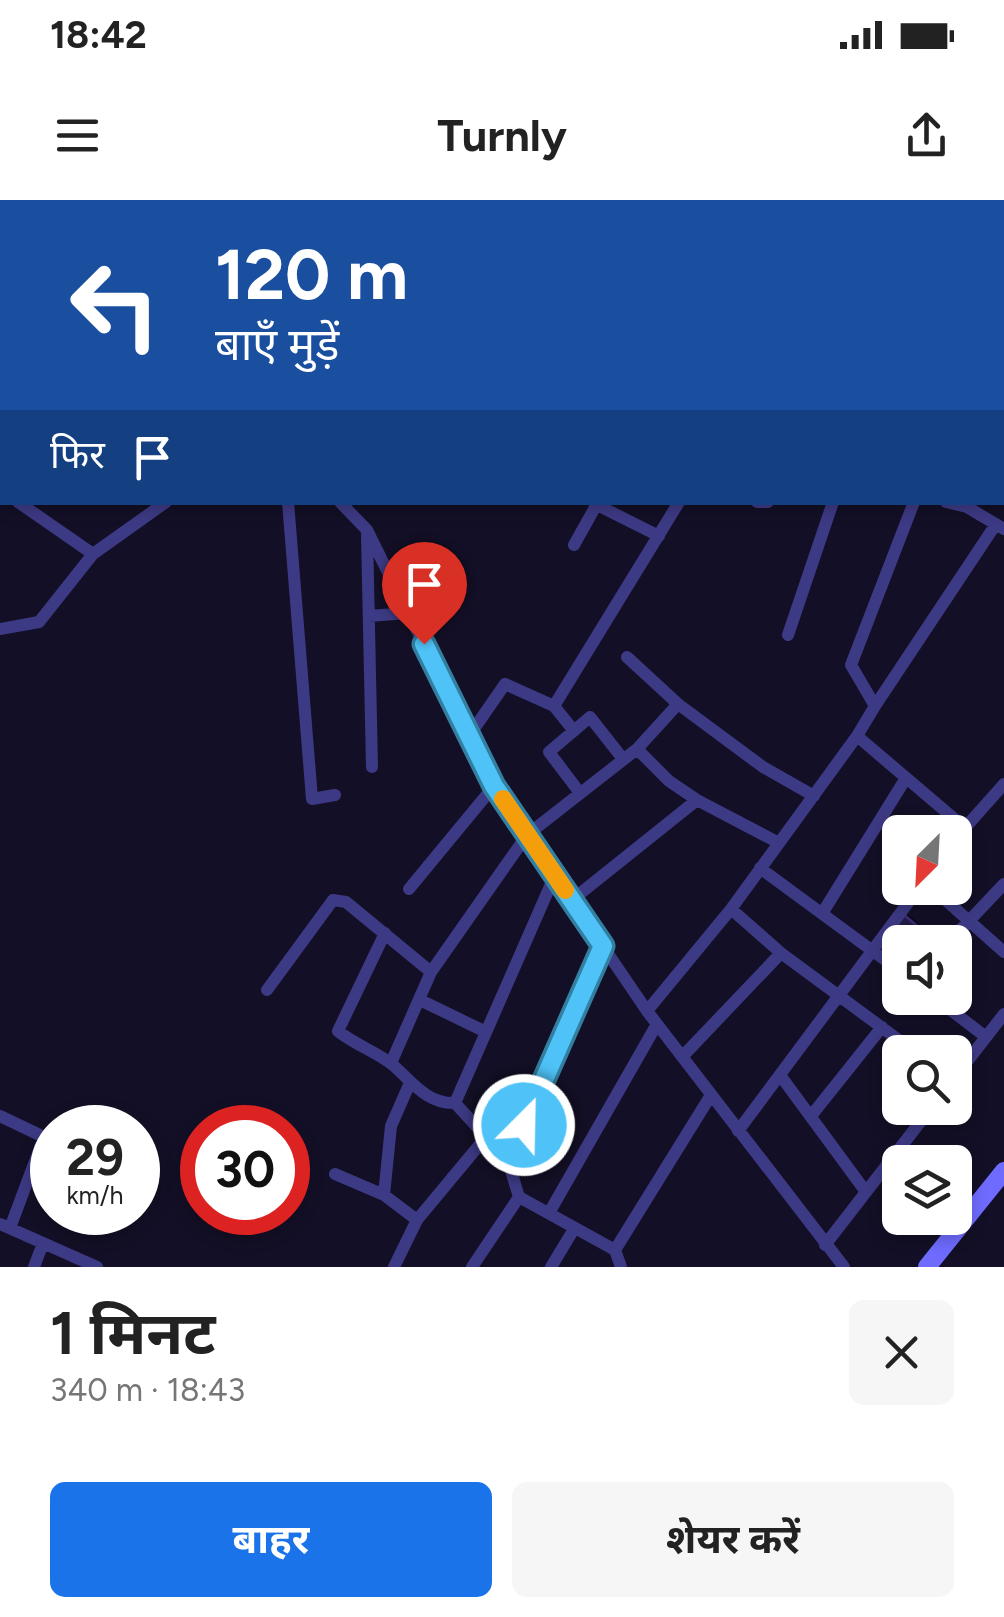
<!DOCTYPE html>
<html lang="hi">
<meta charset="utf-8">
<style>
:root{--surface:#fff;--page:#f6f6f6;--text:#222;--muted:#767676;--accent:#1a73e8}
body{margin:0;font-family:Figtree,"Noto Sans Devanagari",sans-serif;background:var(--page);color:var(--text);height:100vh;display:flex;flex-direction:column;font-size:38px;white-space:nowrap}
*{box-sizing:border-box;margin:0}
p{font-size:32px;color:var(--muted)}
.icon{flex:none;width:55px;height:55px;fill:none;stroke:currentColor;stroke-width:2;stroke-linecap:round;stroke-linejoin:round}
.map{position:relative;height:1067px;overflow:hidden}
.sheet{display:flex;flex-direction:column;background:var(--surface);flex:1}
.sheet>*{flex:none}
.top-card{position:absolute;left:0px;top:0px;width:1005px;height:305px;box-shadow:0 5px 15px #0003;background:#1a4fa0;color:#fff;overflow:hidden}
.needle{width:65px;rotate:204deg}
.buttons{position:absolute;left:882px;top:615px;display:grid;gap:20px}
.buttons a{display:grid;place-items:center;width:90px;height:90px;border-radius:15px;background:var(--surface);box-shadow:0 5px 15px #0003;font-size:50px}
.speed{position:absolute;left:30px;top:905px;display:flex;gap:20px;font-size:50px;font-weight:700;text-align:center}
.speed>*{display:grid;place-content:center;width:130px;height:130px;border-radius:50%;background:var(--surface);box-shadow:0 5px 15px #0003;line-height:1}
.speed small{font-size:25px;font-weight:400}
.speed .limit{border:15px solid #d22;background:#fff;color:#111}
.pin{position:absolute;display:grid;place-items:center;width:85px;height:85px;color:#fff;margin:-102px -42px;border-radius:50% 50% 50% 0;rotate:-45deg;box-shadow:0 0 10px #0007}
.pin .icon{rotate:45deg}
.me{position:absolute;width:110px;margin:-55px;rotate:23deg;stroke-linejoin:round;filter:drop-shadow(0 0 8px #0008)}
.turn{display:flex;align-items:center;gap:35px;height:210px;padding:0 50px;font-size:45px}
.turn .icon{width:130px;height:130px;stroke-width:2.5}
.turn b{display:block;font-size:70px;line-height:85px}
.then{display:flex;align-items:center;height:95px;padding:0 50px;background:#0003;gap:20px;font-size:38px}
.round{display:grid;place-items:center;flex:none;width:105px;height:105px;border-radius:15px;background:var(--page)}
.overview{display:flex;align-items:center;justify-content:space-between;height:170px;padding:0 50px}
h1{font-size:60px;font-weight:700;line-height:75px}
.primary-button{display:flex;gap:20px;margin-top:auto;padding:20px 50px}
.primary-button a{flex:1;height:115px;border-radius:15px;background:var(--accent);color:#fff;font-size:40px;font-weight:700;line-height:115px;text-align:center}
.primary-button a+a{background:var(--page);color:var(--text)}
.status{display:flex;justify-content:space-between;align-items:center;height:70px;padding:0 50px;background:var(--surface);direction:ltr}
.status svg{height:28px;fill:currentColor}
header{display:flex;justify-content:space-between;align-items:center;height:130px;padding:0 50px;background:var(--surface);font-size:45px;font-weight:700}
.map>svg:first-child{display:block}
.building{fill:#241b47;stroke:#3b2d73;stroke-width:2.5;filter:url(#shadow)}
.lines{fill:none;stroke-linecap:round;stroke-linejoin:round}
.street{stroke:#3d3a85;stroke-width:12}
.secondary{stroke:#6f6bff;stroke-width:18}
.route-casing{stroke:#337fa1;stroke-width:25}
.route{stroke:#4fc3f7;stroke-width:18}
.slow{stroke:#f59e0b;stroke-width:18}
</style>
<div class="status"><b>18:42</b><svg viewBox="0 0 49 12"><path d="M0 12V9h3v3zM5 12V6h3v6zM10 12V3h3v9zM15 12V0h3v12zM26 1h20v11H26zM47 4h2v5h-2z"/></svg></div>
<header><svg class="icon" aria-label="menu" viewBox="0 0 24 24"><path d="M4 6h16M4 12h16M4 18h16"/></svg>Turnly<svg class="icon" aria-label="share" viewBox="0 0 24 24"><path d="M12 15V3M7 8l5-5 5 5M5 13v7h14v-7"/></svg></header>
<div class="map">
<svg width="1004" height="1067" viewBox="0 0 1004 1067">
<defs>
<filter id="shadow"><feDropShadow dx="5.5" dy="3" stdDeviation="0" flood-color="#0009"/></filter>
</defs>
<rect width="100%" height="100%" fill="#130f26"/>
<path class="building" d="M903 714 936 742H900V761L881 746Z"/>
<g class="lines">
<path class="street" d="M111 0 114 2
M292 0 298 2
M5 2V0
M396 2 397 0
M606 2 609 0
M1002 71 1004 70
M0 97 2 94
M1002 182 1004 180
M1002 208 1004 209
M0 297 2 293
M18 302 93 354
M288 302 312 599 335 595
M340 302 367 330 494 586 647 811 844 1067
M757 302H768
M946 302 967 307 1004 329
M597 305 659 336
M367 335 372 567
M574 345 598 302
M369 416 408 413
M0 429 39 422 93 354 166 302
M788 435 833 302
M627 457 678 504 637 549
M678 504 763 567 814 596
M554 506 574 531
M875 506 996 324
M469 536 505 484 554 506 679 302
M857 536 875 506 851 465 914 302
M580 593 549 552 590 517 623 559
M955 639 1004 584
M760 668 900 771
M932 688 1004 752
M409 689 494 586
M572 700 697 600 779 643
M731 709 781 753 915 852
M823 712 906 578
M385 733 338 831C355 845 379 853 394 866 412 882 427 904 455 903
M949 742 1004 684
M603 746 508 961 519 997 615 1050
M267 790 333 700 346 702 431 772
M935 798 986 837
M422 801 486 832
M647 811 731 709 857 536 964 627
M682 857 781 753
M391 863 431 772 527 635 637 549 669 581 697 600
M780 875 866 992
M955 877 1004 814
M0 916 44 937 10 1028
M811 916 882 827
M738 931 919 688
M508 961 455 903 555 675
M335 974 384 995 417 1020 486 937
M384 995 391 926 409 885
M549 1013 657 824
M0 1024 43 1043
M825 1045 931 908
M34 1067 43 1043 97 1067
M394 1067 417 1020
M472 1067 519 997
M551 1067 574 1029
M621 1067 615 1050 711 895"/>
<path class="secondary" d="M682 0 689 2
M1002 102H1004
M927 1067 1004 971"/>
</g>
<g class="lines">
<defs>
<path id="route" d="M424 444 494 586 603 746 524 925"/>
</defs>
<use href="#route" class="route-casing"/>
<use href="#route" class="route"/>
<path class="slow" d="M503 599 565 690"/>
</g>
</svg>
<div class="buttons">
<a><svg class="needle" viewBox="-14 -14 28 28"><path d="M0-13l5 13h-10z" fill="#e53935"/><path d="M0 13l5-13h-10z" fill="#767676"/></svg></a>
<a><svg class="icon" aria-label="sound" viewBox="0 0 24 24"><path d="M4 9h4l5-4v14l-5-4H4zM17 9q2 3 0 6"/></svg></a>
<a><svg class="icon" aria-label="search" viewBox="0 0 24 24"><circle cx="10" cy="10" r="6"/><path d="M15 15l6 6"/></svg></a>
<a><svg class="icon" aria-label="layers" viewBox="0 0 24 24"><path d="M12 4l9 5-9 5-9-5zM3 14l9 5 9-5"/></svg></a>
</div>
<div class="speed"><div>29<small>km/h</small></div><div class="limit">30</div></div>
<div class="pin" style="left:424px;top:444px;background:#d93025"><svg class="icon" aria-label="arrive" viewBox="0 0 24 24"><path d="M6 21V4h12l-3 4 3 4H6"/></svg></div>
<svg class="me" style="left:524px;top:925px" viewBox="-20 -20 40 40"><circle r="17" fill="#4fc3f7" stroke="#fff" stroke-width="3"/><path d="M0-11L8 9 0 5-8 9z" fill="#fff"/></svg>
<div class="top-card">
<div class="turn"><svg class="icon" aria-label="left" viewBox="0 0 24 24"><path d="M17 20v-9H6M10 6l-5 5 5 5"/></svg><div><b>120 m</b>बाएँ मुड़ें</div></div>
<div class="then">फिर<svg class="icon" aria-label="arrive" viewBox="0 0 24 24"><path d="M6 21V4h12l-3 4 3 4H6"/></svg></div>
</div>
</div>
<section class="sheet">
<div class="overview"><div><h1>1 मिनट</h1><p>340 m · 18:43</p></div><a class="round"><svg class="icon" aria-label="close" viewBox="0 0 24 24"><path d="M6 6l12 12M18 6L6 18"/></svg></a></div>
<div class="primary-button"><a>बाहर</a><a>शेयर करें</a></div>
</section>
